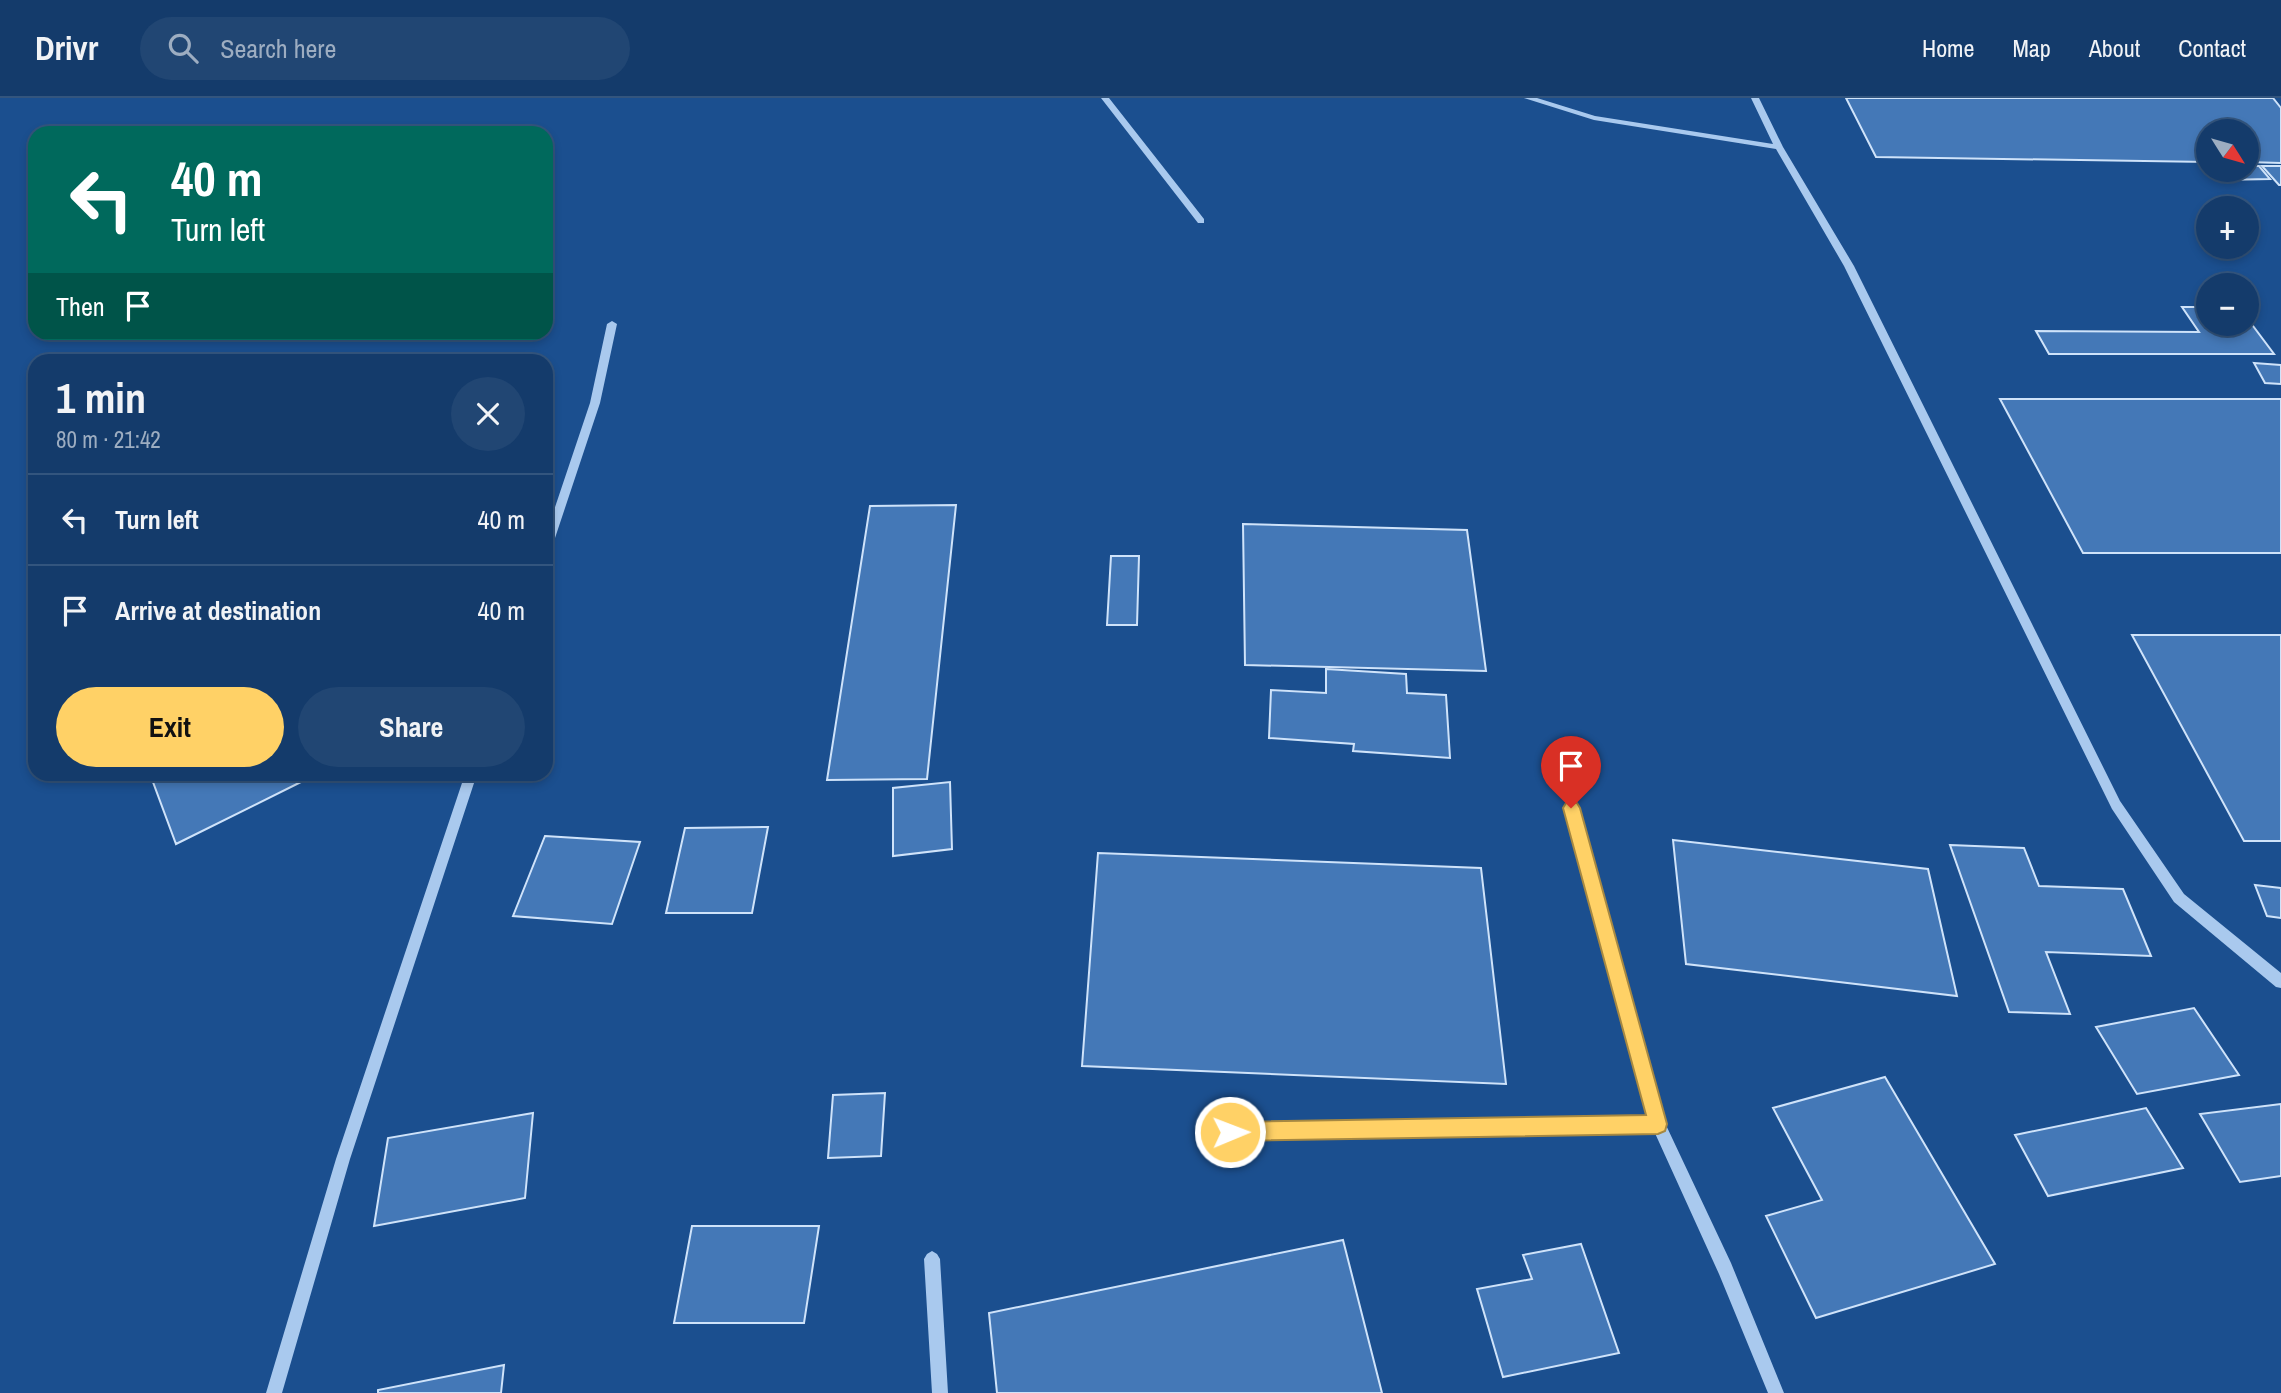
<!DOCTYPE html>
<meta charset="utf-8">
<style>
:root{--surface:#143b6b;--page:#214673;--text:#f1f3f6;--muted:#9dadc1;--line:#33557e;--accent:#ffd166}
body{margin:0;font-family:"Archivo Narrow",sans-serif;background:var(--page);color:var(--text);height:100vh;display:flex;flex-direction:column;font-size:26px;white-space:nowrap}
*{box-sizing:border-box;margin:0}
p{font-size:23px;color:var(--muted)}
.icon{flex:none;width:38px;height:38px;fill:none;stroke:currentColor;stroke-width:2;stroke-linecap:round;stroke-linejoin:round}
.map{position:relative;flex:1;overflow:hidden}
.side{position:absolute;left:28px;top:256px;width:525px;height:427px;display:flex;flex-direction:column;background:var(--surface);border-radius:21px;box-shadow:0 4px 10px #0003,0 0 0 2px var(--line)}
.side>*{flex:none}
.banner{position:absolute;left:28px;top:28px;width:525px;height:214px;border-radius:21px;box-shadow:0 4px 10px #0003,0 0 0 2px var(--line);background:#00695c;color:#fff;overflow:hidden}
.needle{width:46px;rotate:127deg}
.tools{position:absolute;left:2196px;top:21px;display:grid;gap:14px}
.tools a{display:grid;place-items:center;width:63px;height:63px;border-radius:50%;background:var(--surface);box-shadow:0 4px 10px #0003,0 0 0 2px var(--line);font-size:35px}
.pin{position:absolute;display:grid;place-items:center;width:60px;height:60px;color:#fff;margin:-72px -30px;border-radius:50% 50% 50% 0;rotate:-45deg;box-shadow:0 0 7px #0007}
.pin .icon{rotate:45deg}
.me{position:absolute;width:77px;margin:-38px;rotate:89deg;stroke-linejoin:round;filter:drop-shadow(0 0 5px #0008)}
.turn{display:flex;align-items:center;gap:24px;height:147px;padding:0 28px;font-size:32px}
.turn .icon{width:91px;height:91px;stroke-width:2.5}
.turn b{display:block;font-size:49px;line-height:60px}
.then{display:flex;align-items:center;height:66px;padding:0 28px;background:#0003;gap:14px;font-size:26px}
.round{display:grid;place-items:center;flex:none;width:74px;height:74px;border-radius:37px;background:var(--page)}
.head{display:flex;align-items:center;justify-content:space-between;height:119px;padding:0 28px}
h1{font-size:42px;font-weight:700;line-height:52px}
.button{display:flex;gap:14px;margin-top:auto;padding:14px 28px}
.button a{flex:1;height:80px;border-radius:42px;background:var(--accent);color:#111;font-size:28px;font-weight:700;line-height:80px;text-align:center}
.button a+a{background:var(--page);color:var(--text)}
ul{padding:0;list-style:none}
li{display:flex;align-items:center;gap:21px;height:91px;padding:0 28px;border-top:2px solid var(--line)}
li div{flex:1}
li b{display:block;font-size:26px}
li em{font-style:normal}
header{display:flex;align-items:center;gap:42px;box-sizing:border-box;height:98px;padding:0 35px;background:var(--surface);border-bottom:2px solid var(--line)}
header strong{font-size:33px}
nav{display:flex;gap:38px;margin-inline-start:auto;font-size:24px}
.search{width:490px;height:63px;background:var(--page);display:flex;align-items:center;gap:18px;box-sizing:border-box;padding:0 24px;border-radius:38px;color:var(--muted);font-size:26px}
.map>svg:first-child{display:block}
.building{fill:#4478b7;stroke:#cfe3fa;stroke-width:2}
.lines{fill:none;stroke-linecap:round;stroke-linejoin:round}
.minor{fill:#a9c9ee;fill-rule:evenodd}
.route{fill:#ffd166;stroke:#a68842;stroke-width:2}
</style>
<header>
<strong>Drivr</strong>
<div class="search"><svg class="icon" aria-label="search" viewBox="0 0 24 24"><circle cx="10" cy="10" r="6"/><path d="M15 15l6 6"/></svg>Search here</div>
<nav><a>Home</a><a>Map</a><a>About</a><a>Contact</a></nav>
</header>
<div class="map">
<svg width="2281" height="1295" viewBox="0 0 2281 1295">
<rect width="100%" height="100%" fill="#1b4f8f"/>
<path class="building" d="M1846 0H2273L2281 10V65L2247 64V33H2208V64L1876 59Z
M2247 68H2259L2270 81 2218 82 2209 72H2247Z
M2262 68H2281V87H2279Z
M2182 209H2208V226H2247V220L2274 256H2049L2036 233 2199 234Z
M2254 265 2281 267V286L2265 285Z
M2000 301H2281V455H2083Z
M956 407 927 681 827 682 870 408Z
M1243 426 1467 432 1486 573 1245 567Z
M1111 458H1139L1137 527H1107Z
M2132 537H2281V743H2244Z
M1326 571 1406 576 1407 595 1446 597 1450 660 1353 653 1354 646 1269 640 1271 592 1326 595Z
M150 676H317L176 746Z
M950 684 952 751 893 758V690Z
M768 729 752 815H666L685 730Z
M545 738 640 744 612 826 513 818Z
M1673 742 1928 771 1957 898 1686 866Z
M1950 747 2024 750 2039 788 2123 791 2151 858 2046 854 2070 916 2009 914Z
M1098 755 1481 770 1506 986 1082 968Z
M2255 787 2281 790V820L2267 818Z
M2194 910 2239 977 2137 996 2096 929Z
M1885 979 1995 1166 1816 1220 1766 1118 1822 1102 1773 1010Z
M885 995 881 1058 828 1060 833 997Z
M2281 1006V1078L2240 1084 2200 1016Z
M2146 1010 2183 1070 2048 1098 2015 1037Z
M533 1015 525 1100 374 1128 388 1040Z
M692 1128H819L804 1225H674Z
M1343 1142 1382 1295H997L989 1215Z
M1581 1146 1619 1255 1503 1279 1477 1191 1532 1181 1523 1157Z
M504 1267 501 1295H378V1292Z"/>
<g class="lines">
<path class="minor" d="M1101 0H1109L1204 121V125H1198Z
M1524 0H1537L1595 18 1773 46 1751 0H1759L1783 49 1854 168 2120 703 2184 796 2281 875V890L2276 889 2174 804 2112 711 1844 168 1776 51 1594 22Z
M612 223 617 226 600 305 551 452 546 456V436L590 305 607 226Z
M465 676H477L350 1061 282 1295H266L336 1061Z
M1571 705 1575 706 1577 710 1665 1025 1731 1165 1784 1295H1768L1719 1176 1654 1033 1230 1041 1225 1039 1223 1034 1225 1029 1230 1027 1649 1019 1565 710 1567 706Z
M932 1153 937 1156 940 1161 948 1295H932L924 1161 927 1156Z"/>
</g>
<path class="route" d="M1571 703 1577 705 1580 710 1667 1026 1665 1033 1658 1036 1230 1043 1223 1040 1220 1034 1223 1027 1230 1024 1646 1017 1563 710 1566 705Z"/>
</svg>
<div class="tools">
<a><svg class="needle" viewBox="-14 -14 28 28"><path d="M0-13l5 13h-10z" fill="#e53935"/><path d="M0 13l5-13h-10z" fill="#9dadc1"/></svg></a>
<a>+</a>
<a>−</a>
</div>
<div class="pin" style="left:1571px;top:710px;background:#d93025"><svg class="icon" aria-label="arrive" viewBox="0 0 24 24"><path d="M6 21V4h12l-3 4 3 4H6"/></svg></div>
<svg class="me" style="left:1230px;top:1034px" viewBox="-20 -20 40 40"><circle r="17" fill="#ffd166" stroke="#fff" stroke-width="3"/><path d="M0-11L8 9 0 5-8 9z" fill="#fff"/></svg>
<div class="banner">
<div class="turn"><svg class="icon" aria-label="left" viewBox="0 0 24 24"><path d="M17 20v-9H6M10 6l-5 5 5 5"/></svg><div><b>40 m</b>Turn left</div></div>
<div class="then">Then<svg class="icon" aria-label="arrive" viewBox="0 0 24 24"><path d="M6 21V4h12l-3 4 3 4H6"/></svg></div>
</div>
<section class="side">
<div class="head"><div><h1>1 min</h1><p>80 m · 21:42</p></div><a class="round"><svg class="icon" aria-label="close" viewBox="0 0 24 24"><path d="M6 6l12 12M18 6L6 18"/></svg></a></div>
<ul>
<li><svg class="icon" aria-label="left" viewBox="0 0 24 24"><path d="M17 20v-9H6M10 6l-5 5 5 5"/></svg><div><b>Turn left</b></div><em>40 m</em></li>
<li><svg class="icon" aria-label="arrive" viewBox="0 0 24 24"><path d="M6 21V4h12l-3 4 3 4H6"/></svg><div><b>Arrive at destination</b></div><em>40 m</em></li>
</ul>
<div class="button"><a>Exit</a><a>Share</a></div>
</section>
</div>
